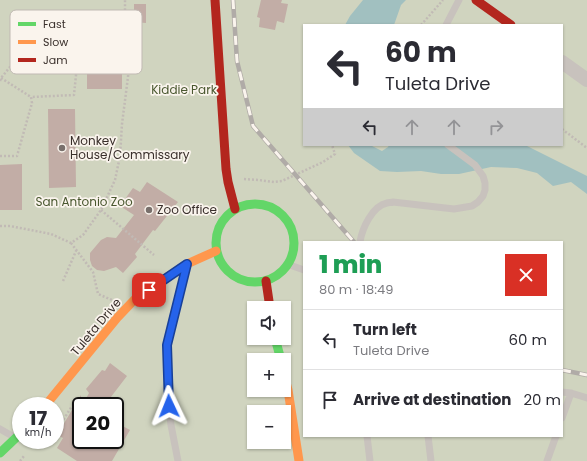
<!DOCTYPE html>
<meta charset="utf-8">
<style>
:root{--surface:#fff;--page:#f2f2f3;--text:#2b2b33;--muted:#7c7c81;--line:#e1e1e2}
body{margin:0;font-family:Poppins,sans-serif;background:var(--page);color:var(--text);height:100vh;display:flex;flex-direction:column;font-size:15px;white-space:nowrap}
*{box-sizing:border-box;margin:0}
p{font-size:13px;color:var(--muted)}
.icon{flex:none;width:22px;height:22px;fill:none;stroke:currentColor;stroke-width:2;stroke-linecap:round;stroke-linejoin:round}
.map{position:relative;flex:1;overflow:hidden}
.sheet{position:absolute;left:303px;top:241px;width:260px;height:196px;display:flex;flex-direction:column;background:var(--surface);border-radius:0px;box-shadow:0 1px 3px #0004}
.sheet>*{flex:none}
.hud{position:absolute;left:303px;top:24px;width:260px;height:122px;border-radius:0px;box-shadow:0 1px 3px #0004;background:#fff;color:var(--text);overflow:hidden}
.controls{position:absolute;left:247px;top:301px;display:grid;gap:8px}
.controls a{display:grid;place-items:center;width:44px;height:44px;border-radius:0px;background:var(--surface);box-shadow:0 1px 3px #0004;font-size:20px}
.speed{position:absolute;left:12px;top:397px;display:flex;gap:8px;font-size:20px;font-weight:700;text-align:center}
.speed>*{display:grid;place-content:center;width:52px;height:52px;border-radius:50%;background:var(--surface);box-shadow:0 1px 3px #0004;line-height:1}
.speed small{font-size:10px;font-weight:400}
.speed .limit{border:2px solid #111;border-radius:6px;background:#fff;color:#111}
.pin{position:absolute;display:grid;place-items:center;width:34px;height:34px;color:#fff;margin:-17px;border-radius:8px;box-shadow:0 2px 6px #0006}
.me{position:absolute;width:44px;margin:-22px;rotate:358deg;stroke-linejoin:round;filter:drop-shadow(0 0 3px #0008)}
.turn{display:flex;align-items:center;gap:14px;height:84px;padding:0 16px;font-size:18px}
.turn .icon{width:52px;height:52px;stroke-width:2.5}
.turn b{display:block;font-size:28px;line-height:34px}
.lanes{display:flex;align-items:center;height:38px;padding:0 16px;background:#0003;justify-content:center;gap:20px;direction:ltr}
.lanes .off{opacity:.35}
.round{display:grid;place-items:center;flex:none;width:42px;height:42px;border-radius:0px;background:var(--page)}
.headline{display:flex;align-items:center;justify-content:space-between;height:68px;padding:0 16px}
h1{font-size:24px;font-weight:800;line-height:30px;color:#1e9e55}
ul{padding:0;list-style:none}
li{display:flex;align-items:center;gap:12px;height:60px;padding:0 16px;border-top:1px solid var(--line)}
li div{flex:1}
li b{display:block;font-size:15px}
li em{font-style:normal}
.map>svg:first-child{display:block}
.green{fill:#d0d4bf;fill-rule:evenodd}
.water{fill:#a1c0c0}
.building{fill:#c2ada6}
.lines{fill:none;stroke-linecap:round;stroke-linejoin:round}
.path{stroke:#c1bab5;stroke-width:2.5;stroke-dasharray:2 2;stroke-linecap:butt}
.lane{stroke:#c8c2bd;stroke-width:7}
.street{stroke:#c8c2bd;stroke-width:14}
.fast{stroke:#63d668;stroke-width:9}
.slow{stroke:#ff974d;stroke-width:9}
.jam{stroke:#b3261e;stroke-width:9}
.rail-casing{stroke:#b0aba7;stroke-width:4.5}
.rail{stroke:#faf4ed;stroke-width:3;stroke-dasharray:9;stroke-linecap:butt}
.route-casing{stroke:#184099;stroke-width:10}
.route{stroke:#2563eb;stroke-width:7}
.poi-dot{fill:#79706c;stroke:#faf4ed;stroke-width:1.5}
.labels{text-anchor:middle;stroke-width:3.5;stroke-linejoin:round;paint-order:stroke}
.park-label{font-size:12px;fill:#49572f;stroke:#faf4ed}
.poi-label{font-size:12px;fill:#392f2b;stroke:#faf4ed;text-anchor:start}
.street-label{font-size:12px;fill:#392f2b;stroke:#faf4ed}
.key{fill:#faf4ed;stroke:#c0b9b3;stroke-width:1}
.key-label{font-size:11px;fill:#392f2b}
</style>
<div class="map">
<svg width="587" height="461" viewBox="0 0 587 461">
<rect width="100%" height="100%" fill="#efe9e4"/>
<path class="green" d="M0 0H587V461H0ZM304 25H562V145H304ZM304 242H562V436H304ZM254 308H284V338H254ZM254 360H284V390H254ZM21 406H55V440H21ZM81 406H115V440H81ZM254 412H284V442H254Z"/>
<path class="water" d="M363 0H406L401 5 394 25H345L350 16Z
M348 145H370L382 151 388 147 389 145H525L587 176V194L571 182 553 186 537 173 517 168 491 167 459 174H441L421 171 397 172 380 171 354 153Z"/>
<path class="building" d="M261 0H282L281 3 288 4 284 23 277 21 275 30 259 27 260 18 257 17Z
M134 4H146V23L134 22Z
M87 35H122V89H87Z
M48 109H75L76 187 49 188Z
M22 164V210H0V165Z
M147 182 178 202 155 231 153 230 135 254 137 257 123 273 116 267 104 271 97 270 92 266 90 260V253L101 240 107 237 116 238 134 215 120 206 133 188 140 192Z
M110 363 127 376 104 406H82L89 393 86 389 102 370 105 371Z
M81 395V440H115V422L130 430 112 461H77L57 448 63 438 57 435Z"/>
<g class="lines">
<path class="path" d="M421 25 443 0
M1 78 31 97
M0 81 1 78 37 34 81 25 125 24
M562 129 587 148
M0 156H17L32 103 31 97 74 95 81 25
M244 179 259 180 274 182 282 181 323 162 335 154 332 145
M101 210 154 255
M0 226H10L51 234 71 243 83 235 101 210 115 180 120 156 122 124 128 77 131 39 125 24V0
M71 243 93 272 98 294 112 300
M63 281 76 251
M55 433 72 406 86 398
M41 440H48
M20 461 24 456"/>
<path class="lane" d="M446 25 459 0
M360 242C362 229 372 206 387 203 389 202 391 203 393 202L454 209 472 206 478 202 483 196 485 190V183L483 176 475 165 448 145
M287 264 304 270
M562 392 571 393 562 418
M571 393 587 398
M0 429 14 437
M367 436 370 461
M428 436 431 461
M178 461 171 425 169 407 167 345 186 270
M547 461 556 436"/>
<path class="street" d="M562 62 587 80"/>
<path class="fast" d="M216 243a39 39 0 1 1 78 0a39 39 0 1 1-78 0Z
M275 338 281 360
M0 453 21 433"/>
<path class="slow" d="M284 375 288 390 299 461
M45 406 117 318 136 298 187 264 216 251"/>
<path class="jam" d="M215 0 226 169 228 182 235 209
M476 0 511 25
M266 281 270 308"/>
<defs>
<path id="rail" d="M233 0 237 61 253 126 354 242
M562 370 587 375"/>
</defs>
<use href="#rail" class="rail-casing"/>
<use href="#rail" class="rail"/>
</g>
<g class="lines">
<defs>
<path id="route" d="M149 290 187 264 167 345 169 406"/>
</defs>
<use href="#route" class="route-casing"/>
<use href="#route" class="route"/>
</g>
<g class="poi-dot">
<circle cx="62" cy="148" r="4"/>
<circle cx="149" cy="210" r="4"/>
</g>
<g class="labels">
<g class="park-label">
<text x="184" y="94">Kiddie Park</text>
<text x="84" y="206">San Antonio Zoo</text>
</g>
<g class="poi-label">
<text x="70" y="145">Monkey<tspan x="70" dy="14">House/Commissary</tspan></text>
<text x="157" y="214">Zoo Office</text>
</g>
<g class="street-label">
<text transform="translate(96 327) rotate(-50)" y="4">Tuleta Drive</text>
</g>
</g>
<rect x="10" y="10" width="132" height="64" rx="6" class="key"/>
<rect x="18" y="22" width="18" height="4" fill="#63d668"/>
<rect x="18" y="40" width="18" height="4" fill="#ff974d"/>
<rect x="18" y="58" width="18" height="4" fill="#b3261e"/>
<g class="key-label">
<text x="43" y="28">Fast</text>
<text x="43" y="46">Slow</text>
<text x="43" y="64">Jam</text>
</g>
</svg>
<div class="controls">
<a><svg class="icon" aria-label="sound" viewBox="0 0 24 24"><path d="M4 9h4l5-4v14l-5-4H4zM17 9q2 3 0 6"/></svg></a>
<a>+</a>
<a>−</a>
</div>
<div class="speed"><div>17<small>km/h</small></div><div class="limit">20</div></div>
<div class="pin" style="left:149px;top:290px;background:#d93025"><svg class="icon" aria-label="arrive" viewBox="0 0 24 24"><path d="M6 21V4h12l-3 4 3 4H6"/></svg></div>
<svg class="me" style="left:169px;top:406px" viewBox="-20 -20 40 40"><path d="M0-17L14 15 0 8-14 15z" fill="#2563eb" stroke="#fff" stroke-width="4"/></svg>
<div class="hud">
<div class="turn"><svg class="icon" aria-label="left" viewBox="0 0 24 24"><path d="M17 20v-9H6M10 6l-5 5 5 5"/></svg><div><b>60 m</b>Tuleta Drive</div></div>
<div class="lanes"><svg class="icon" aria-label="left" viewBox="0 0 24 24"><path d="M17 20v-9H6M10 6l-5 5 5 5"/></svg><svg class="icon off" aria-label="ahead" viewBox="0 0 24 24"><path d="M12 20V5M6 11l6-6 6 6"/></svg><svg class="icon off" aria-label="ahead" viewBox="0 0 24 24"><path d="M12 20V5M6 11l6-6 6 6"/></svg><svg class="icon off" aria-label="right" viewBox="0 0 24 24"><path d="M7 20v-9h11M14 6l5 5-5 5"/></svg></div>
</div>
<section class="sheet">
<div class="headline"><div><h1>1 min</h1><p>80 m · 18:49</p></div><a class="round" style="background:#d93025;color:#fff"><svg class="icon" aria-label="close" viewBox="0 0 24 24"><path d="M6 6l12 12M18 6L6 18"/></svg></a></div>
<ul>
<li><svg class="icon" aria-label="left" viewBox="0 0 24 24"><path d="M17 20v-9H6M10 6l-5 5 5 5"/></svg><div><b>Turn left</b><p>Tuleta Drive</p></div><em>60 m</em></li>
<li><svg class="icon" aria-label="arrive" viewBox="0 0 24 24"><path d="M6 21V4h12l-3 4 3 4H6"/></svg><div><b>Arrive at destination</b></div><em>20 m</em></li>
</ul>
</section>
</div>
